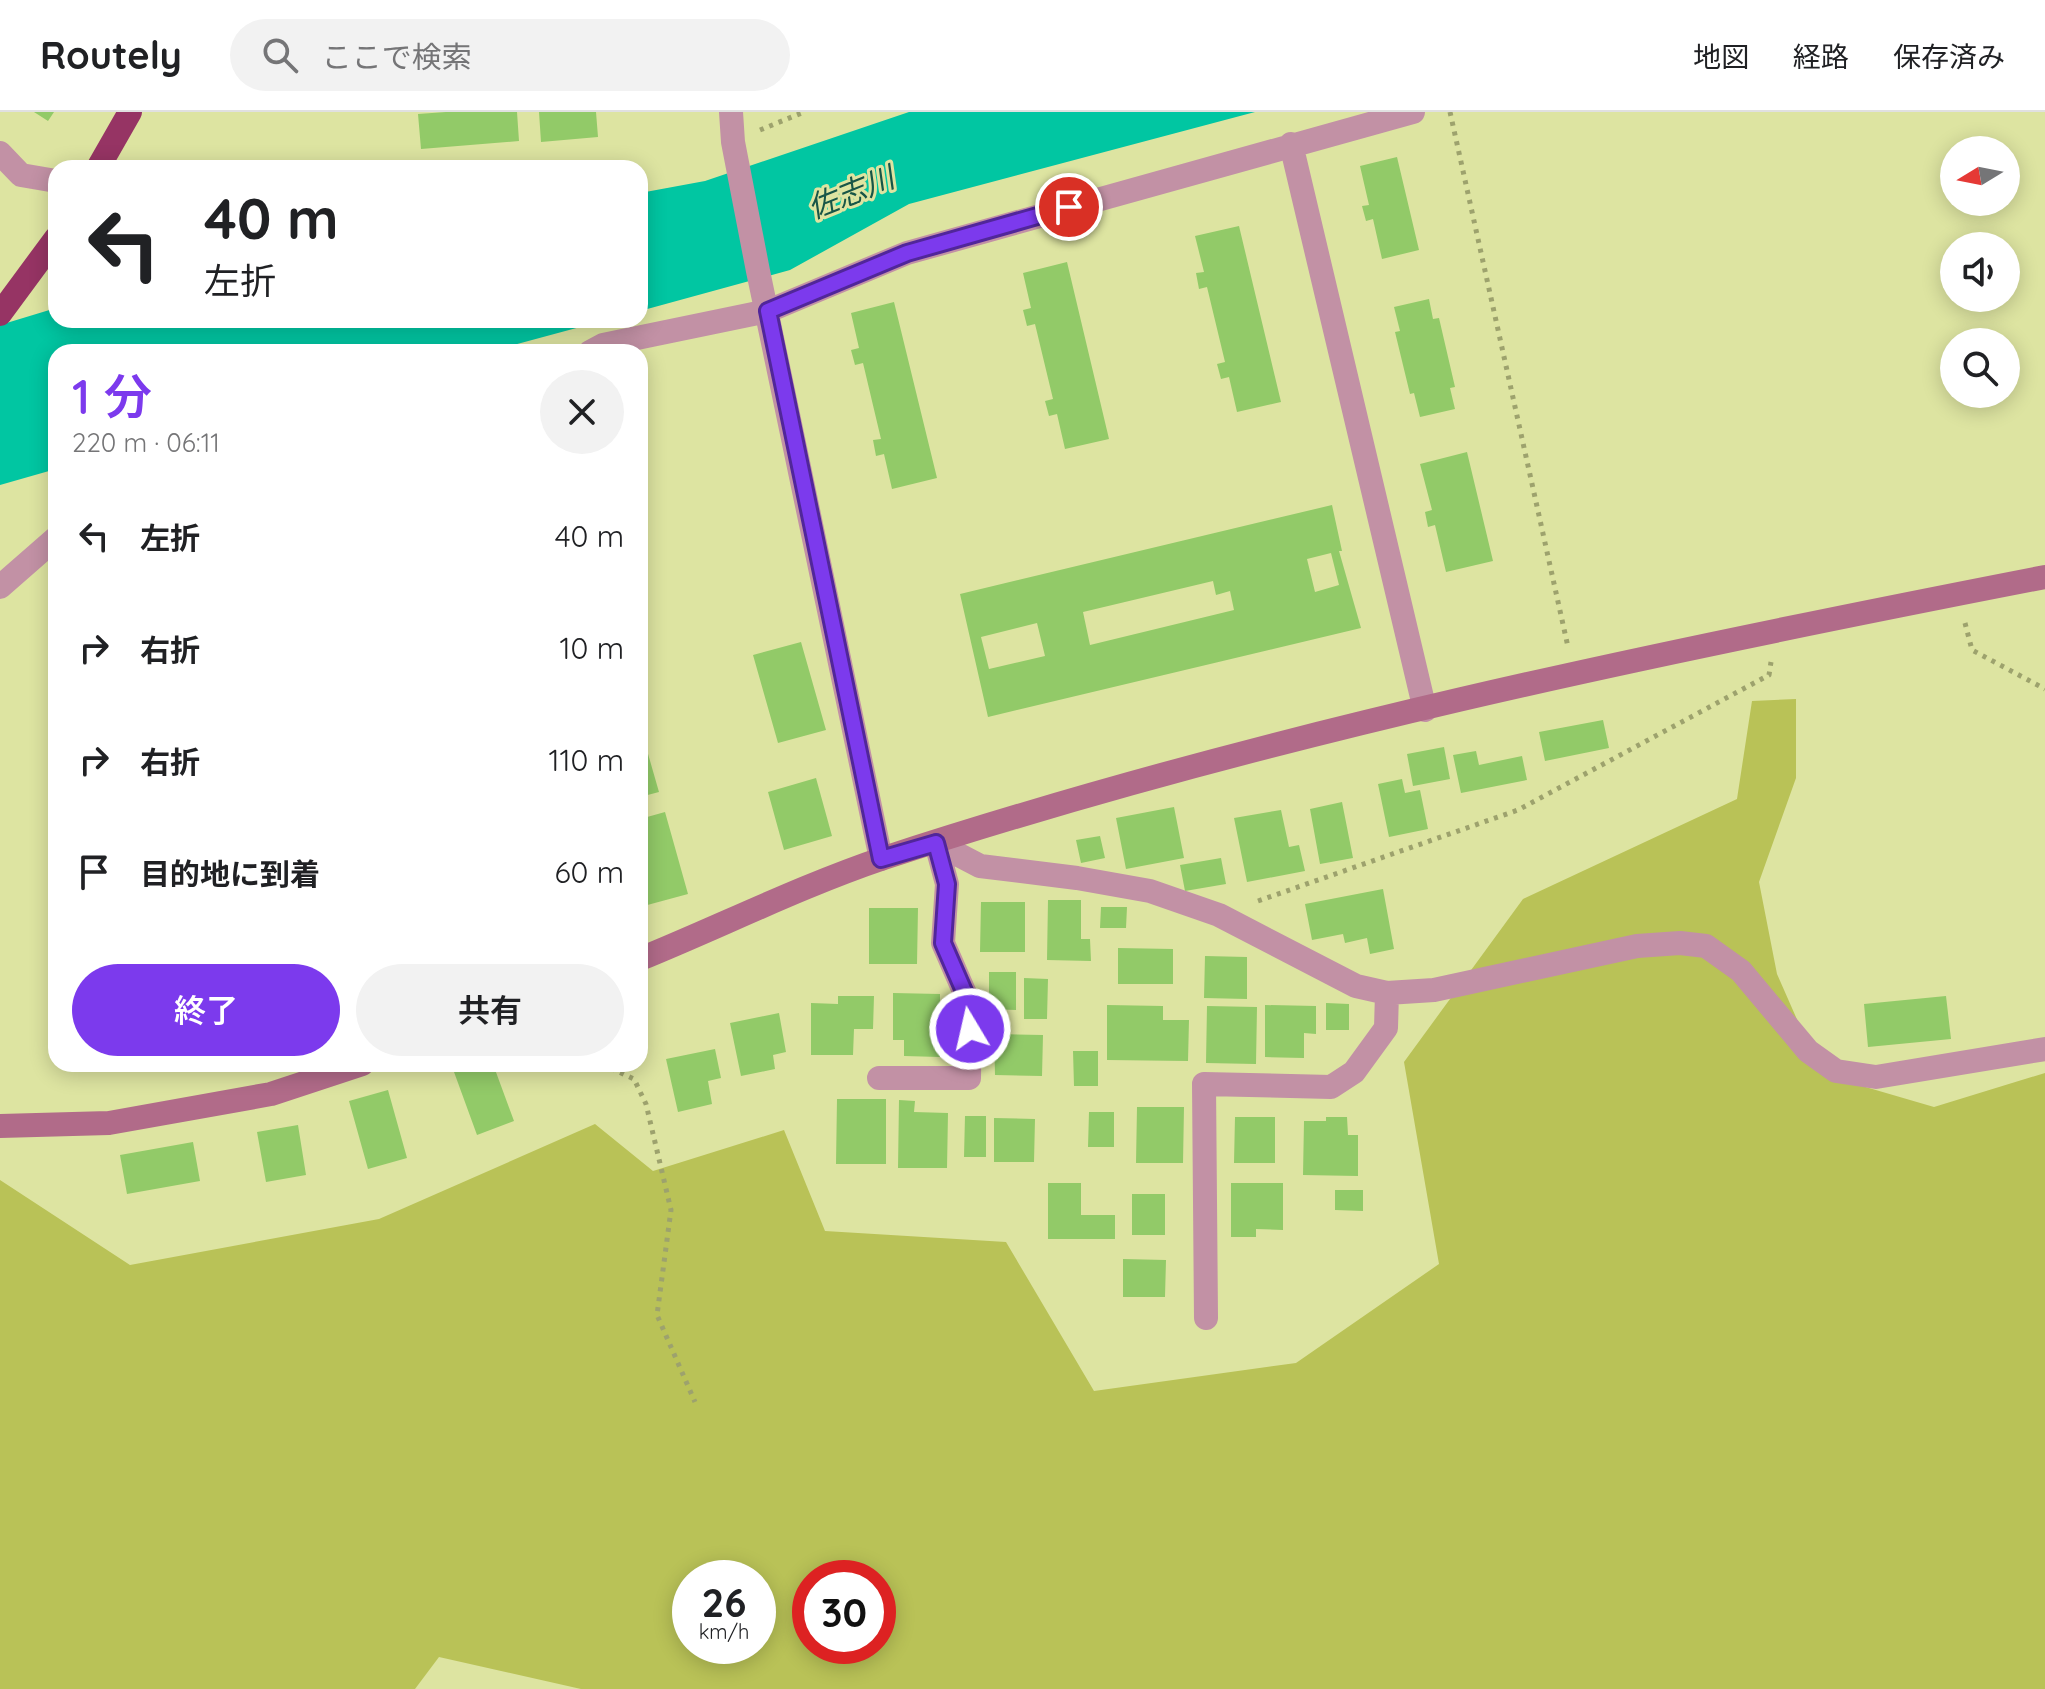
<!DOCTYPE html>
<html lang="ja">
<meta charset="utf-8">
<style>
:root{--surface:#fff;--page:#f2f2f2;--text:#202124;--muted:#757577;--line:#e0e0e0;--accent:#7c3aed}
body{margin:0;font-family:Quicksand,"Noto Sans JP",sans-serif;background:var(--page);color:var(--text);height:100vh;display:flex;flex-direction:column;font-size:30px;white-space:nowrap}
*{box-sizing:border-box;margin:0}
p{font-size:26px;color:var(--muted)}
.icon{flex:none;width:44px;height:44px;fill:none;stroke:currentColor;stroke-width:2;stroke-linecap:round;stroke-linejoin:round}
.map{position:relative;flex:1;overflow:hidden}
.panel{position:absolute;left:48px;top:232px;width:600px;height:728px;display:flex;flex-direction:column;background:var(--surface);border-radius:24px;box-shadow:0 4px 20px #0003}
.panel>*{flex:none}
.hud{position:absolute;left:48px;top:48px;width:600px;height:168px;border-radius:24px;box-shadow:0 4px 20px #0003;background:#fff;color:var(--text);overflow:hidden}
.needle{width:52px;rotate:260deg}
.fabs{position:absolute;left:1940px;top:24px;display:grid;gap:16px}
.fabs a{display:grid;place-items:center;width:80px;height:80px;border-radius:50%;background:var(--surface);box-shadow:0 4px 20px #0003;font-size:40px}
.speed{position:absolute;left:672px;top:1448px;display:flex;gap:16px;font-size:40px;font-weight:700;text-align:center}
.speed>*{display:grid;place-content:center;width:104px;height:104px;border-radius:50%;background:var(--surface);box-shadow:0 4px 20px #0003;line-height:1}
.speed small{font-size:20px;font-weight:400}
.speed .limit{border:12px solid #d22;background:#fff;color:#111}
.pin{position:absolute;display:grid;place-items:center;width:68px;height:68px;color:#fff;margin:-34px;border:4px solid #fff;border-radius:50%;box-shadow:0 2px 8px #0007}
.me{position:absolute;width:88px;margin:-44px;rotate:351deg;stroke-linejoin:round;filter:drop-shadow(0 0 6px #0008)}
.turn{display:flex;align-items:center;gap:28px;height:168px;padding:0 24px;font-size:36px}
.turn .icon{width:104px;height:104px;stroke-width:2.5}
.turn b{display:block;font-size:56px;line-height:68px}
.round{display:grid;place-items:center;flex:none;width:84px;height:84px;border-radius:42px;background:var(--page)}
.overview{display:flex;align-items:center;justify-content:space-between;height:136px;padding:0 24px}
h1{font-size:48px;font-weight:600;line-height:60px;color:var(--accent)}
.primary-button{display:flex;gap:16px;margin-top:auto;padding:16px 24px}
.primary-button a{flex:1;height:92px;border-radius:48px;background:var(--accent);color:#fff;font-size:32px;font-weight:600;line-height:92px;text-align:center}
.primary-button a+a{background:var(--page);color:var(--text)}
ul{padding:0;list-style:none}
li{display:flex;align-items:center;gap:24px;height:112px;padding:0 24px}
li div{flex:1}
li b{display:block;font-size:30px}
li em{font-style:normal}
header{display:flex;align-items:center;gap:48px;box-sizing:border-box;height:112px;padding:0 40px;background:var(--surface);border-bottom:2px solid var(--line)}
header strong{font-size:38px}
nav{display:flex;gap:44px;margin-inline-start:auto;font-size:28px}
.search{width:560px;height:72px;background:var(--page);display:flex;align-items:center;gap:20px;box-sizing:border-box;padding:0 28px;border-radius:44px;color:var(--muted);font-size:30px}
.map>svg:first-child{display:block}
.green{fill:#b9c257;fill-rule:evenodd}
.water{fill:#01c6a2}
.building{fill:#92ca68;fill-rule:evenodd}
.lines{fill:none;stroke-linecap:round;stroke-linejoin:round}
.path{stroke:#9da26d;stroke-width:5;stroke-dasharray:4 6;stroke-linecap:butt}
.street{stroke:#c291a5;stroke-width:24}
.secondary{stroke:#b16b89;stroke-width:24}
.highway{stroke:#963464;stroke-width:24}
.route-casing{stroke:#51269a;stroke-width:20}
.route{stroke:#7c3aed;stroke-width:14}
.labels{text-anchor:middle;stroke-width:6;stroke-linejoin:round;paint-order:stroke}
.water-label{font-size:30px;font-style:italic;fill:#175647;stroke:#dde4a1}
</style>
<header>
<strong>Routely</strong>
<div class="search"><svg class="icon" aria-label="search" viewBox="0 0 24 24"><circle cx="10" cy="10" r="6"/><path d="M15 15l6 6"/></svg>ここで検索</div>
<nav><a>地図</a><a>経路</a><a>保存済み</a></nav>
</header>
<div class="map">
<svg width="2045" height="1577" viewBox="0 0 2045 1577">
<rect width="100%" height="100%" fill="#dde4a1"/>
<path class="green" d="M1796 587V666L1759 770 1777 862 1821 962 1934 995 2045 961V1577H581L439 1545 415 1577H0V1068L130 1153 379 1107 595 1012 653 1059 784 1018 825 1119 1006 1130 1094 1279 1296 1251 1439 1152 1404 950 1523 787 1737 687 1752 589ZM690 1466H758V1534H690ZM810 1466H878V1534H810Z"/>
<path class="water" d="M909 0H1255L909 92 790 158 640 199V81L705 69Z
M56 196V208H606L488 240H56V357L0 373V213Z"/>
<path class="building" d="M34 0H54L48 9Z
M446 0H517L519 29 421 37 418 2Z
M539 0H596L598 25 541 30Z
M1397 45 1419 138 1382 147 1373 107 1366 109 1362 94 1369 93 1360 54Z
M1239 114 1281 290 1237 300 1229 265 1221 267 1217 252 1225 250 1207 175 1199 177 1196 161 1204 160 1195 124Z
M1067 150 1109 327 1065 337 1057 302 1049 304 1045 289 1053 287 1035 212 1027 214 1023 198 1031 196 1023 161Z
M1429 187 1433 207 1439 206 1455 275 1450 276 1455 297 1420 305 1414 281 1410 282 1395 220 1400 219 1394 195Z
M894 190 937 366 892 377 884 342 876 344 873 328 881 327 863 251 855 253 851 238 859 236 851 201Z
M1467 340 1493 449 1446 460 1435 413 1428 415 1425 400 1432 398 1420 352Z
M1332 393 1342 439H1339L1361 516 988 605 960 482ZM1331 441 1339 473 1315 480 1307 447ZM1213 469 1216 483 1230 479 1234 498 1090 533 1083 500ZM1037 511 1045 544 989 557 981 525Z
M801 530 826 618 778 631 753 543Z
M1603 608 1609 636 1545 649 1539 620Z
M640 614 659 680 640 685Z
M1444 635 1450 667 1413 674 1407 642Z
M1476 639 1479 653 1522 644 1527 668 1461 681 1453 643Z
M816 666 832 724 784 738 768 680Z
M1402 667 1405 681 1420 678 1428 717 1389 725 1378 672Z
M1342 690 1353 746 1320 752 1310 697Z
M1174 695 1184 746 1126 757 1116 706Z
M1281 698 1289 735 1299 733 1305 759 1247 770 1234 706Z
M665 700 688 782 640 795V707Z
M1100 724 1105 746 1081 751 1076 728Z
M1221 746 1226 772 1185 779 1180 753Z
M1383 777 1394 837 1370 842 1367 826 1345 831 1343 822 1312 828 1305 792Z
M1048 788H1081V827H1090L1091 849 1047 848Z
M981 790H1025V840H980Z
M1101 795H1127L1126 816H1100Z
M869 796H918L917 852H869Z
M1118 836 1173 837V872H1118Z
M1205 844 1247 845V887L1204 886Z
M989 860H1016V898L989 897Z
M1024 866 1048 867 1047 907H1024Z
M893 881 940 882V945L904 944V928H893Z
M838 884H874L873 917H854L853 943H811V891L838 892Z
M1946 884 1951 927 1868 935 1864 892Z
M1326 891 1349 892V918H1326Z
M1107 893 1163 894V908H1189L1188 949 1107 948Z
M1265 893 1316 894V922L1304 921V946L1265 945Z
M1207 894 1257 895 1256 952 1206 951Z
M779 901 786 940 773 943 775 957 741 964 730 911Z
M994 922 1043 923 1042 964 995 963Z
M715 937 721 966 708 969 712 992 678 1000 666 947Z
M1073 939H1098V974H1074Z
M476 952H493L514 1009 477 1023 454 960Z
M388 978 407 1046 368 1057 349 989Z
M837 987H886V1052H836Z
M899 988 915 989 914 1000 948 1001 947 1056H898Z
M1137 995H1184L1183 1051H1136Z
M1089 1000H1114V1035H1088Z
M965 1004H986V1045H964Z
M1235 1005H1275V1051H1234Z
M1326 1005H1347L1348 1023H1358V1064L1303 1063 1304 1009H1326Z
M994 1006 1035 1007 1034 1050H994Z
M298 1013 306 1063 266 1070 257 1020Z
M193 1030 200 1069 127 1082 120 1043Z
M1048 1071H1081V1103H1115V1127H1048Z
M1231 1071H1283V1118L1256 1117V1125H1231Z
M1335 1078H1363V1099L1335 1098Z
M1132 1082H1165V1123H1132Z
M1123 1147 1166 1148 1165 1185H1123Z"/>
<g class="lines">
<path class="path" d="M1450 0 1568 535
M760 18 804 0
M1965 511 1972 538 2045 577
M1258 789 1518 698 1769 563 1771 550
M602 952 634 967 646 992 671 1098 657 1203 695 1290"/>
<path class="street" d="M731 0 733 30 758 159 881 747
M1291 32 1425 598
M0 41 21 63 56 69
M590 240 603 233 768 199 907 141 1413 0
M0 475 56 426
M936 731 980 754 1077 766 1150 779 1219 803 1356 874 1387 881 1434 878 1637 834 1680 831 1706 834 1741 859 1808 939 1836 959 1876 965 2045 937
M879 966H969L970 893 943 831 947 772 936 731
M1206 1206 1204 972 1331 975 1354 960 1386 916 1387 881"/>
<path class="secondary" d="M640 847C721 814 801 774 884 746 1263 622 1654 541 2045 465
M0 1014 109 1011 271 982 362 952"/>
<path class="highway" d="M98 56 130 0
M0 202 56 126"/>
</g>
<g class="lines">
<defs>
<path id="route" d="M970 917V893L943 831 947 772 936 731 881 747 768 199 907 141 1069 95"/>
</defs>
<use href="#route" class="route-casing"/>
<use href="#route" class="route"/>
</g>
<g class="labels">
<g class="water-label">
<text transform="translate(851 81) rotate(-22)" y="10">佐志川</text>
</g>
</g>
</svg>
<div class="fabs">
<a><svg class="needle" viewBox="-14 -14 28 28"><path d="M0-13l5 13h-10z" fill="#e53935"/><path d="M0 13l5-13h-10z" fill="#757577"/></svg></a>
<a><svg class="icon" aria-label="sound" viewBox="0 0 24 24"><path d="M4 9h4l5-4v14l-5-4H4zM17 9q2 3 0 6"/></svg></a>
<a><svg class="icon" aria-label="search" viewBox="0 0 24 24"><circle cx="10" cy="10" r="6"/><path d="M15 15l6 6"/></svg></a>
</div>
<div class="speed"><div>26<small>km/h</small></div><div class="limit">30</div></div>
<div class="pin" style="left:1069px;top:95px;background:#d93025"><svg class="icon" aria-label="arrive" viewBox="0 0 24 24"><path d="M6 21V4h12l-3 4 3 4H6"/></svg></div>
<svg class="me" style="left:970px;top:917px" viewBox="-20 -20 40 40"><circle r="17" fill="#7c3aed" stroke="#fff" stroke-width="3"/><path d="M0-11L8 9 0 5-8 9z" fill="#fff"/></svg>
<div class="hud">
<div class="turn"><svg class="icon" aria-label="left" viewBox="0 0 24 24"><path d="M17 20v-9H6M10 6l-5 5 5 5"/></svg><div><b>40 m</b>左折</div></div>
</div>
<section class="panel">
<div class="overview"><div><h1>1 分</h1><p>220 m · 06:11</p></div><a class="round"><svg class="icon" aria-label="close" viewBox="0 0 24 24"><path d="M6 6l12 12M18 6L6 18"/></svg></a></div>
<ul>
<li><svg class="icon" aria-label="left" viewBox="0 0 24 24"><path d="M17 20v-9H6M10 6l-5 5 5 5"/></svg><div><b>左折</b></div><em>40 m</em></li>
<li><svg class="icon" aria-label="right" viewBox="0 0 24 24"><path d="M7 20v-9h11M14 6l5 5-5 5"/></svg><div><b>右折</b></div><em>10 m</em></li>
<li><svg class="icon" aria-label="right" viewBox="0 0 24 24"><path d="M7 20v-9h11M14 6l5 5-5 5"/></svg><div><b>右折</b></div><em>110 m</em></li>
<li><svg class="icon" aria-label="arrive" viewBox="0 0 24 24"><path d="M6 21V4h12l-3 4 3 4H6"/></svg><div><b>目的地に到着</b></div><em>60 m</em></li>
</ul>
<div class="primary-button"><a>終了</a><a>共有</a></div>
</section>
</div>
